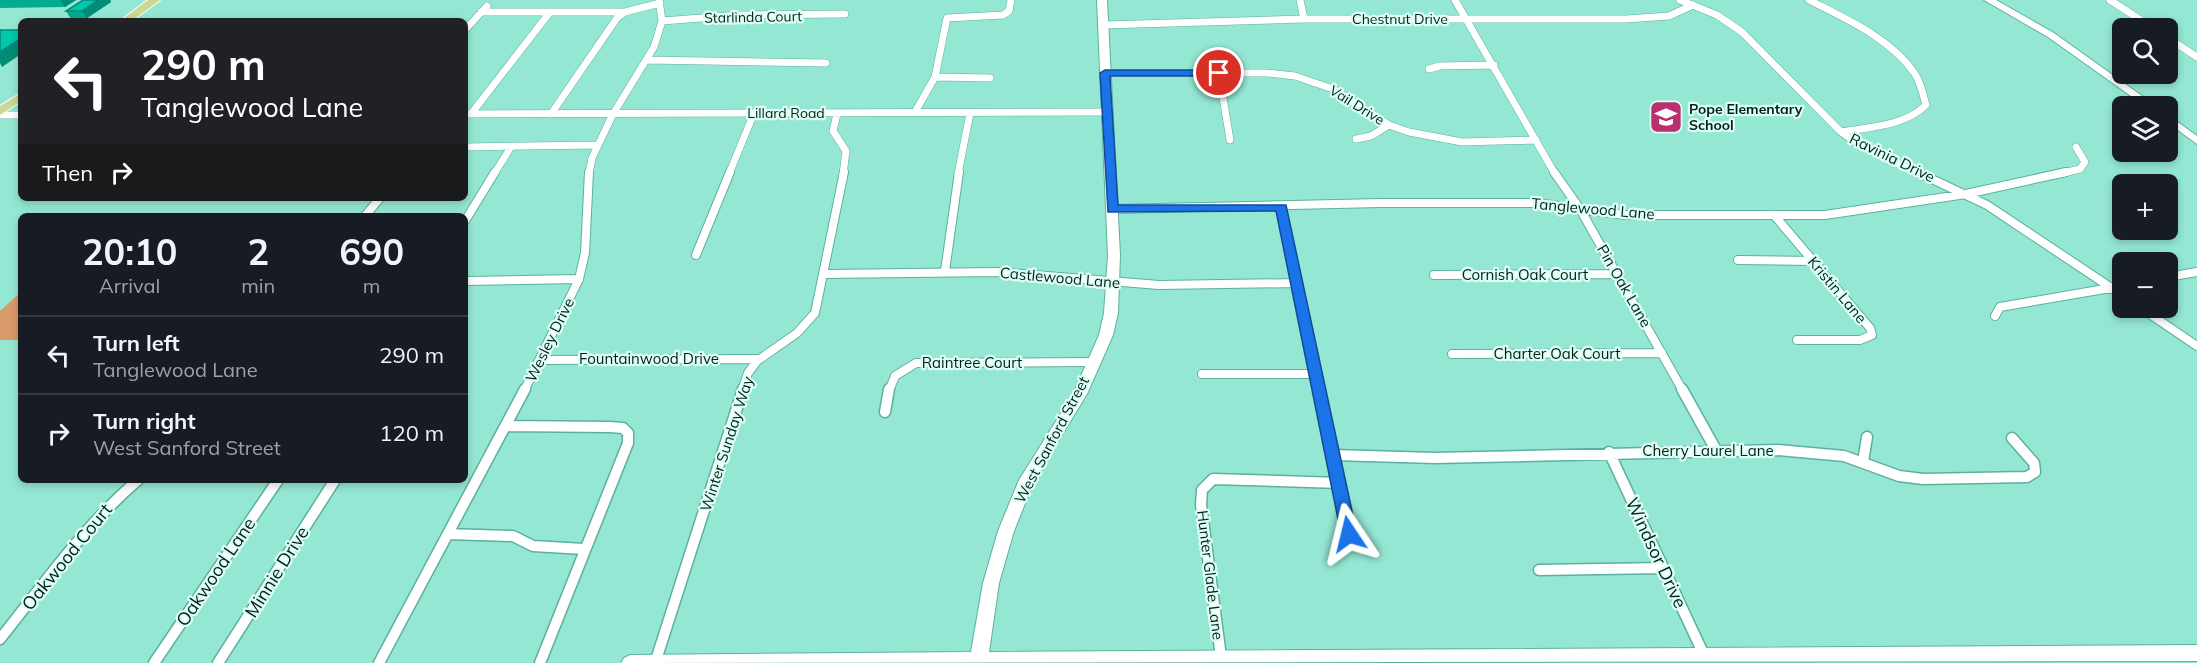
<!DOCTYPE html>
<meta charset="utf-8">
<style>
:root{--surface:#171b24;--page:#242831;--text:#f1f3f6;--muted:#9ea1a6;--line:#363941}
body{margin:0;font-family:Mulish,sans-serif;background:var(--page);color:var(--text);height:100vh;display:flex;flex-direction:column;font-size:22px;white-space:nowrap}
*{box-sizing:border-box;margin:0}
p{font-size:20px;color:var(--muted)}
.icon{flex:none;width:33px;height:33px;fill:none;stroke:currentColor;stroke-width:2;stroke-linecap:round;stroke-linejoin:round}
.map{position:relative;flex:1;overflow:hidden}
.sheet{position:absolute;left:18px;top:213px;width:450px;height:270px;display:flex;flex-direction:column;background:var(--surface);border-radius:9px;box-shadow:0 3px 9px #0003}
.sheet>*{flex:none}
.guide{position:absolute;left:18px;top:18px;width:450px;height:183px;border-radius:9px;box-shadow:0 3px 9px #0003;background:#202124;color:#fff;overflow:hidden}
.fabs{position:absolute;left:2112px;top:18px;display:grid;gap:12px}
.fabs a{display:grid;place-items:center;width:66px;height:66px;border-radius:9px;background:var(--surface);box-shadow:0 3px 9px #0003;font-size:30px}
.pin{position:absolute;display:grid;place-items:center;width:51px;height:51px;color:#fff;margin:-26px;border:3px solid #fff;border-radius:50%;box-shadow:0 2px 6px #0007}
.me{position:absolute;width:66px;margin:-33px;rotate:350deg;stroke-linejoin:round;filter:drop-shadow(0 0 4px #0008)}
.turn{display:flex;align-items:center;gap:21px;height:126px;padding:0 24px;font-size:27px}
.turn .icon{width:78px;height:78px;stroke-width:2.5}
.turn b{display:block;font-size:42px;line-height:51px}
.then{display:flex;align-items:center;height:57px;padding:0 24px;background:#0003;gap:12px;font-size:22px}
.eta{display:flex;justify-content:space-evenly;align-items:center;height:102px;text-align:center}
.eta b{font-size:36px;font-weight:700;line-height:42px}
ul{padding:0;list-style:none}
li{display:flex;align-items:center;gap:18px;height:78px;padding:0 24px;border-top:2px solid var(--line)}
li div{flex:1}
li b{display:block;font-size:22px}
li em{font-style:normal}
.map>svg:first-child{display:block}
.green{fill:#da9a6b}
.lines{fill:none;stroke-linecap:round;stroke-linejoin:round}
.street-far2-casing{stroke:#5db09d;stroke-width:8}
.street-far1-casing{stroke:#5db09d;stroke-width:10}
.street-casing{stroke:#5db09d;stroke-width:13}
.secondary-casing{stroke:#5db09d;stroke-width:2}
.primary-casing{stroke:#fff;stroke-width:2}
.street-far2{stroke:#fff;stroke-width:7}
.street-far1{stroke:#fff;stroke-width:8}
.street{stroke:#fff;stroke-width:10}
.secondary{fill:#fff;fill-rule:evenodd}
.primary{fill:#cdd793;fill-rule:evenodd}
.wall{fill:#02ac93}
.shaded-wall{fill:#018c78}
.building{fill:#02c8ab;stroke:#018c78;stroke-width:1.5}
.route{fill:#1a73e8;stroke:#114b97;stroke-width:1.5}
.labels{text-anchor:middle;stroke-width:4.5;stroke-linejoin:round;paint-order:stroke}
.far-street-label{font-size:14px;fill:#00211a;stroke:#defef5}
.far-poi-label{font-size:14px;font-weight:bold;fill:#00211a;stroke:#defef5;text-anchor:start}
.street-label{font-size:15px;fill:#00211a;stroke:#defef5}
.near-street-label{font-size:18px;fill:#00211a;stroke:#defef5}
</style>
<div class="map">
<svg width="2197" height="663" viewBox="0 0 2197 663">
<rect width="100%" height="100%" fill="#94e8d3"/>
<path class="green" d="M21 292V340H0V311Z"/>
<g class="lines">
<defs>
<path id="street-far2" d="M1300 0 1304 19
M1455 0 1555 174
M1680 0 1717 15 1742 32 1841 132 1861 146 1920 174
M1809 0C1846 19 1892 39 1915 74 1921 83 1923 95 1926 105 1905 126 1869 127 1841 132
M2110 0 2153 28
M481 12H625
M662 21 740 15 845 14
M1104 25 1304 19H1626L1669 16 1693 5
M465 30 487 6
M2168 38 2197 57
M647 60 826 63
M1429 69 1440 66 1494 65
M1105 73H1267L1295 76 1333 89 1389 125 1409 132 1462 142 1536 140
M1219 73 1230 140
M935 77 990 78
M915 112 935 77 947 18 1003 15 1009 11 1011 0
M465 114 1107 112
M471 114 550 12
M551 114 617 18 625 12 660 3
M837 114 833 131 846 151 843 174
M0 115H21
M1356 139 1371 136 1389 125
M465 147 598 145
M494 174 511 147
M589 174 592 158 613 114 654 47 662 21 659 0
M729 174 754 113
M958 174 970 113
M2059 174 2080 169 2085 162 2076 147"/>
<path id="street-far1" d="M1554 172 1580 209 1683 391
M1917 172 1987 205 2122 295
M1281 207 1319 391
M1112 209 1380 203H1537L1625 215H1825L1966 194 2066 172
M1774 215 1870 328 1872 335 1860 340H1797
M365 216 380 198
M465 221 495 172
M696 255 730 172
M1738 260 1813 261
M945 271 959 172
M824 274 997 272 1159 285 1296 283
M1434 275 1617 274
M2168 277 2197 272
M465 281 579 279
M2141 308 2197 346
M1995 316 2000 307 2122 286
M1452 354 1662 353
M541 360 758 359
M1202 374H1315
M524 391 579 279 585 253 589 172
M742 391 748 373 757 361 797 333 815 313 844 172
M889 391 895 376 916 363 1093 362"/>
<path id="street" d="M1319 389 1349 534
M1682 389 1716 450
M885 412 889 389
M507 426 610 427 623 428 628 433V443L540 663
M1609 452 1704 655
M1333 455 1435 458 1778 450 1844 456 1899 476 1923 479 2027 477 2035 472 2034 463 2012 438
M1863 462 1867 437
M448 534 513 536 533 546 584 549
M1539 570 1663 568
M0 639C44 584 84 526 138 480
M1221 657 1201 505 1202 490 1213 479 1340 483
M154 663 278 480
M218 663 335 480
M379 663 525 389
M655 663 743 389"/>
<path id="secondary" d="M1097 0H1107L1120 255 1118 313 1113 335 1087 394 1034 481 1014 531 999 583 989 652 2197 645V661L621 663 624 658 630 655 971 652 983 583 998 531 1019 480 1073 394 1099 335 1104 313 1108 255Z
M1984 0H1996L2054 33 2156 106H2145L2048 37Z
M2168 115 2197 136V144L2168 123Z"/>
<path id="primary" d="M148 0H160L132 21H120Z
M21 93V101L0 115V106Z"/>
</defs>
<use href="#street-far2" class="street-far2-casing"/>
<use href="#street-far1" class="street-far1-casing"/>
<use href="#street" class="street-casing"/>
<use href="#secondary" class="secondary-casing"/>
<use href="#primary" class="primary-casing"/>
<use href="#street-far2" class="street-far2"/>
<use href="#street-far1" class="street-far1"/>
<use href="#street" class="street"/>
<use href="#secondary" class="secondary"/>
<use href="#primary" class="primary"/>
</g>
<path class="wall" d="M0 0H76L65 7 0 8Z
M83 0H110L111 2 87 18 71 19 66 11Z"/>
<path class="shaded-wall" d="M60 0H76L65 7Z
M98 0H110L111 2 87 18 82 11Z
M21 38V54L2 67 0 63V52Z"/>
<path class="building" d="M83 0H98L82 11H66Z
M0 30H21V38L0 52Z"/>
<path class="route" d="M1105 70H1219L1224 73 1219 76H1110L1118 205H1286L1357 534 1355 539 1349 541 1343 539 1341 534 1276 211 1108 212 1100 73Z"/>
<defs>
<symbol id="school-square" viewBox="-11 -11 22 22"><rect x="-9" y="-9" width="18" height="18" rx="4" fill="#b8306f" stroke="#defef5"/><path d="M0-5L7-2L0 1L-7-2ZM-4 1L0 2.5L4 1V4Q0 6-4 4Z" fill="#fff"/></symbol>
</defs>
<g fill-rule="evenodd">
<use href="#school-square" x="1647" y="98" width="38" height="38"/>
</g>
<g class="labels">
<g class="far-street-label">
<text transform="translate(753 17) rotate(-1)" y="5">Starlinda Court</text>
<text x="1400" y="24">Chestnut Drive</text>
<text transform="translate(1357 105) rotate(32)" y="5">Vail Drive</text>
<text x="786" y="118">Lillard Road</text>
</g>
<g class="far-poi-label">
<text x="1689" y="114">Pope Elementary<tspan x="1689" dy="16">School</tspan></text>
</g>
<g class="street-label">
<text transform="translate(1892 158) rotate(26)" y="5">Ravinia Drive</text>
<text transform="translate(1593 209) rotate(5)" y="5">Tanglewood Lane</text>
<text x="1525" y="280">Cornish Oak Court</text>
<text transform="translate(1060 278) rotate(5)" y="5">Castlewood Lane</text>
<text transform="translate(1624 286) rotate(60)" y="5">Pin Oak Lane</text>
<text transform="translate(1837 290) rotate(50)" y="5">Kristin Lane</text>
<text transform="translate(550 340) rotate(-64)" y="5">Wesley Drive</text>
<text x="1557" y="359">Charter Oak Court</text>
<text x="649" y="364">Fountainwood Drive</text>
<text x="972" y="368">Raintree Court</text>
<text transform="translate(1052 440) rotate(-62)" y="5">West Sanford Street</text>
<text transform="translate(727 444) rotate(-72)" y="5">Winter Sunday Way</text>
<text x="1708" y="456">Cherry Laurel Lane</text>
<text transform="translate(1210 575) rotate(83)" y="5">Hunter Glade Lane</text>
</g>
<g class="near-street-label">
<text transform="translate(1656 553) rotate(65)" y="6">Windsor Drive</text>
<text transform="translate(67 557) rotate(-51)" y="6">Oakwood Court</text>
<text transform="translate(216 572) rotate(-56)" y="6">Oakwood Lane</text>
<text transform="translate(277 572) rotate(-58)" y="6">Minnie Drive</text>
</g>
</g>
</svg>
<div class="fabs">
<a><svg class="icon" aria-label="search" viewBox="0 0 24 24"><circle cx="10" cy="10" r="6"/><path d="M15 15l6 6"/></svg></a>
<a><svg class="icon" aria-label="layers" viewBox="0 0 24 24"><path d="M12 4l9 5-9 5-9-5zM3 14l9 5 9-5"/></svg></a>
<a>+</a>
<a>−</a>
</div>
<div class="pin" style="left:1219px;top:73px;background:#d93025"><svg class="icon" aria-label="arrive" viewBox="0 0 24 24"><path d="M6 21V4h12l-3 4 3 4H6"/></svg></div>
<svg class="me" style="left:1349px;top:534px" viewBox="-20 -20 40 40"><path d="M0-17L14 15 0 8-14 15z" fill="#1a73e8" stroke="#fff" stroke-width="4"/></svg>
<div class="guide">
<div class="turn"><svg class="icon" aria-label="left" viewBox="0 0 24 24"><path d="M17 20v-9H6M10 6l-5 5 5 5"/></svg><div><b>290 m</b>Tanglewood Lane</div></div>
<div class="then">Then<svg class="icon" aria-label="right" viewBox="0 0 24 24"><path d="M7 20v-9h11M14 6l5 5-5 5"/></svg></div>
</div>
<section class="sheet">
<div class="eta">
<div><b>20:10</b><p>Arrival</p></div>
<div><b>2</b><p>min</p></div>
<div><b>690</b><p>m</p></div>
</div>
<ul>
<li><svg class="icon" aria-label="left" viewBox="0 0 24 24"><path d="M17 20v-9H6M10 6l-5 5 5 5"/></svg><div><b>Turn left</b><p>Tanglewood Lane</p></div><em>290 m</em></li>
<li><svg class="icon" aria-label="right" viewBox="0 0 24 24"><path d="M7 20v-9h11M14 6l5 5-5 5"/></svg><div><b>Turn right</b><p>West Sanford Street</p></div><em>120 m</em></li>
</ul>
</section>
</div>
